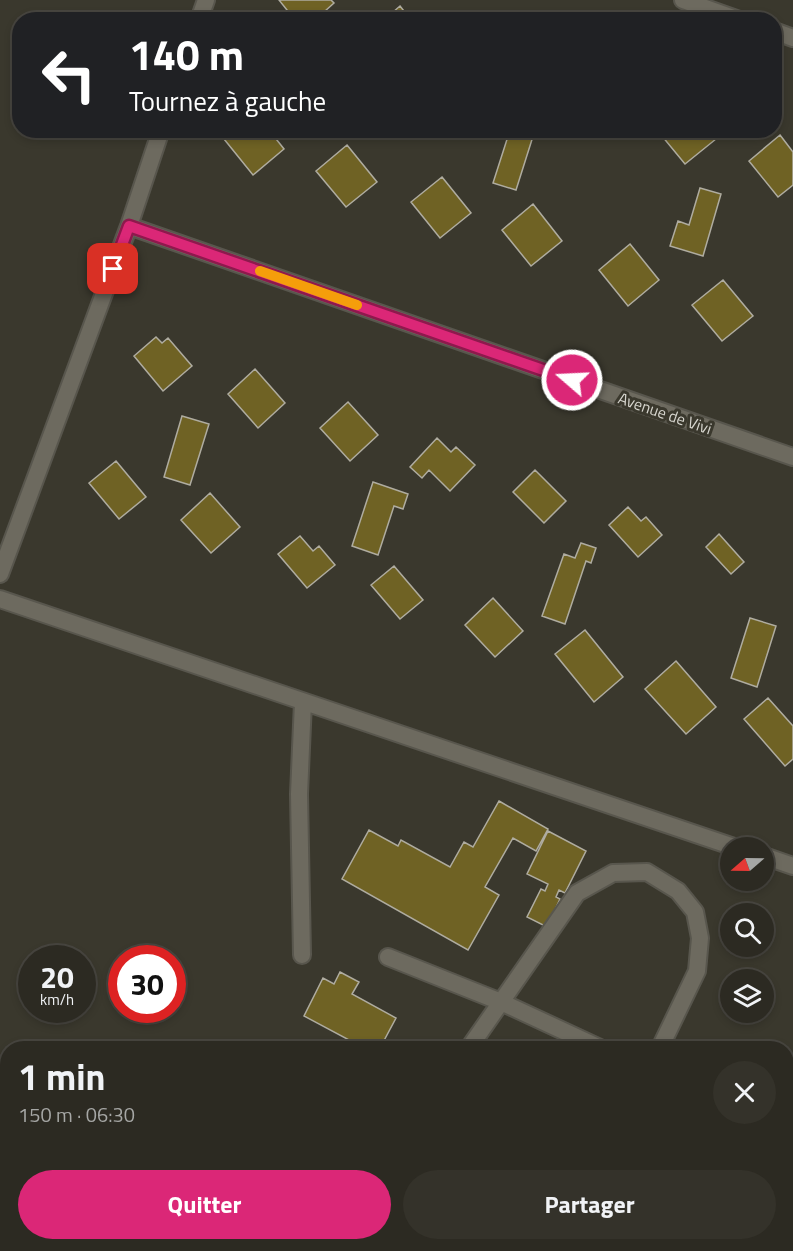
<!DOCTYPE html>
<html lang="fr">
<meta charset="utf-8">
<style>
:root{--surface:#2c2a22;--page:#34322a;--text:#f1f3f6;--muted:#a6a7a5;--line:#484640;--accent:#db2777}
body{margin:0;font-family:"Titillium Web",sans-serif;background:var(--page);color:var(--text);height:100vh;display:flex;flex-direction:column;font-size:22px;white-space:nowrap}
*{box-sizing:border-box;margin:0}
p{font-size:20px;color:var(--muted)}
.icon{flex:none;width:33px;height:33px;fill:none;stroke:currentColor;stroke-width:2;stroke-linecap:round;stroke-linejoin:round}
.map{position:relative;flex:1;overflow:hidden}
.panel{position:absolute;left:0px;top:1041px;width:794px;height:210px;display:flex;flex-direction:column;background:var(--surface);border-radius:24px 24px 0 0;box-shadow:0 3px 9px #0003,0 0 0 2px var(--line)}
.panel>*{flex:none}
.top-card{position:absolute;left:12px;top:12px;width:770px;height:126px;border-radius:24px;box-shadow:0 3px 9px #0003,0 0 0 2px var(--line);background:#202124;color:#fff;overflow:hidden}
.needle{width:39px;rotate:250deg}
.controls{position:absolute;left:720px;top:837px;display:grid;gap:12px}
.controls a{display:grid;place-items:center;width:54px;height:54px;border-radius:50%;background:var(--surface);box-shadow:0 3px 9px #0003,0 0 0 2px var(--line);font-size:30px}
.speed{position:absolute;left:18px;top:945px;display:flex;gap:12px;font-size:30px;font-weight:700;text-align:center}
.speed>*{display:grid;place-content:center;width:78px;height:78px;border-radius:50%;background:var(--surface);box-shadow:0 3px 9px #0003,0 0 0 2px var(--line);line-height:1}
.speed small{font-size:15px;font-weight:400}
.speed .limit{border:9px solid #d22;background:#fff;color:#111}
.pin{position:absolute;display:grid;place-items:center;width:51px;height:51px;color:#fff;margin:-26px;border-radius:12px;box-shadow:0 3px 9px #0006}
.me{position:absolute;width:66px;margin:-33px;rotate:289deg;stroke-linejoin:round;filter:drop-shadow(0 0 4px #0008)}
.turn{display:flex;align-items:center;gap:21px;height:126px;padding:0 18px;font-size:27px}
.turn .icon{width:78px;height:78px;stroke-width:2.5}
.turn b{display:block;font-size:42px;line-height:51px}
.round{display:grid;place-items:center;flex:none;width:63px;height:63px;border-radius:32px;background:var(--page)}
.summary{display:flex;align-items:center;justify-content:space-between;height:102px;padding:0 18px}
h1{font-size:36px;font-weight:700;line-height:45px}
.primary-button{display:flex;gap:12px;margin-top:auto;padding:12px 18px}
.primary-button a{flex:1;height:69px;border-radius:36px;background:var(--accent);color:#fff;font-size:24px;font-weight:700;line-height:69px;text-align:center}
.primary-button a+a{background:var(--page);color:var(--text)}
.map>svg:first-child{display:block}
.building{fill:#6f6224;stroke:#afaca0;stroke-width:1.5}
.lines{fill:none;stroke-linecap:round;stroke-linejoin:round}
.minor-casing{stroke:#58564d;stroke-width:20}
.minor{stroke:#6d6a5f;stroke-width:16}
.route-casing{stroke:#8e194d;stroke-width:15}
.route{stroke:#db2777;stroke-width:10}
.slow{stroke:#f59e0b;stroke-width:10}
.labels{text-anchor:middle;stroke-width:6;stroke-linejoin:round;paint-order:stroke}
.street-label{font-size:16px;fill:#d7d6cf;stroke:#3a382d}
</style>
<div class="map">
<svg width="793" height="1251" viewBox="0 0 793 1251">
<rect width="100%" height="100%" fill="#3a382d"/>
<path class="building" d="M279 0H331L334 3 315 20H295Z
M400 6 411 20H384Z
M234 130H269L284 149 253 175 224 139Z
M510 130H535L516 190 493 183Z
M657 130H709L716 139 685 164Z
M780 135 793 152V185L778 197 749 161Z
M347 145 377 182 346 207 316 171Z
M442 177 471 213 440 238 411 202Z
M700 188 721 194 703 256 670 246 678 221 689 225Z
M533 204 562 241 531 266 502 230Z
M630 244 659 280 628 306 599 270Z
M723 280 753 316 722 341 692 305Z
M156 337 162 343 168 338 192 366 163 391 134 356Z
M255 369 285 403 258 428 228 394Z
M348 402 378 435 350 461 320 428Z
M182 416 209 424 190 485 164 477Z
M437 438 451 452 456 447 475 465 450 491 429 470 422 478 410 467Z
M116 461 146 497 119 519 89 483Z
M535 470 566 501 544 523 513 492Z
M373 482 408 494 403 509 394 506 378 555 352 546Z
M210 493 240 527 211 553 181 520Z
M628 507 641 521 646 517 662 535 638 557 609 525Z
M719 534 744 562 731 574 706 547Z
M300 536 313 551 319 546 335 565 307 588 278 554Z
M581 543 596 548 591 563 586 561 565 624 542 616 564 554 575 558Z
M394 566 423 600 400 619 371 585Z
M493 598 523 631 495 657 465 625Z
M750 618 776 626 757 687 731 678Z
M585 630 623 677 594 702 555 654Z
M676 661 716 707 686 734 645 689Z
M768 698 793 726V759L785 766 744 719Z
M499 801 548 829 536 851 513 838 485 887 499 895 468 950 342 879 369 830 398 846 401 840 450 867 464 842 473 847Z
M548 831 586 851 565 893 559 890 556 897 560 899 547 927 527 917 541 889 545 891 548 884 527 874Z
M340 972 359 982 352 994 396 1018 380 1048H364L304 1016 323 978 334 984Z"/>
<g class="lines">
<defs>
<path id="minor" d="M683 0 739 20
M199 20 206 0
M774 31 793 38
M129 226 793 457
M0 574 129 226 161 130
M0 599 737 848
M764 856 793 866
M302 955 299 794 303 702
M388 957 501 1002 600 1048
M469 1048 577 893 613 873 647 872 678 891 695 912 700 938 697 971 660 1048
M786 1153 793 1159
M0 1194 8 1198
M93 1244 107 1251
M553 1251 557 1244"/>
</defs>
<use href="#minor" class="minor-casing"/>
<use href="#minor" class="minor"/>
</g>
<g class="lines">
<defs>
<path id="route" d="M113 269 129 226 572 380"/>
</defs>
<use href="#route" class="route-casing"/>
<use href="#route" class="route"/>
<path class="slow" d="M260 271 357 305"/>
</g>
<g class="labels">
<g class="street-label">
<text transform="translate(665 413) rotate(19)" y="6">Avenue de Vivi</text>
</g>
</g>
</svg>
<div class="controls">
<a><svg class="needle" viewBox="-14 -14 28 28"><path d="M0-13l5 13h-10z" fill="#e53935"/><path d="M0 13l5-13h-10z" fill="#a6a7a5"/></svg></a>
<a><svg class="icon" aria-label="search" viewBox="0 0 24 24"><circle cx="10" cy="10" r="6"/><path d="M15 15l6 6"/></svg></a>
<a><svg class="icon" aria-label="layers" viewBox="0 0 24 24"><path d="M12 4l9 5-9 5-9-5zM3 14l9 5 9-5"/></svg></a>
</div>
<div class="speed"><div>20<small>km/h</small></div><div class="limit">30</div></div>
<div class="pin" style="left:113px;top:269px;background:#d93025"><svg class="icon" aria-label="arrive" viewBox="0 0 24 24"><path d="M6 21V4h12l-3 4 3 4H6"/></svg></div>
<svg class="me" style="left:572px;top:380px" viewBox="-20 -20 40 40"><circle r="17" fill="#db2777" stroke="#fff" stroke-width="3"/><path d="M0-11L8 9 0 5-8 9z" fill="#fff"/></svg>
<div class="top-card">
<div class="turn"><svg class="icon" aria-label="left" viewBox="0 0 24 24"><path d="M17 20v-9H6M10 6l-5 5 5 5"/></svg><div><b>140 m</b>Tournez à gauche</div></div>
</div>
<section class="panel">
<div class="summary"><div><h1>1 min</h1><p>150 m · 06:30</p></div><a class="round"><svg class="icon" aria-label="close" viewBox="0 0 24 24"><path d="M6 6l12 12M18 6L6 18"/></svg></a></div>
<div class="primary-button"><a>Quitter</a><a>Partager</a></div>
</section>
</div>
